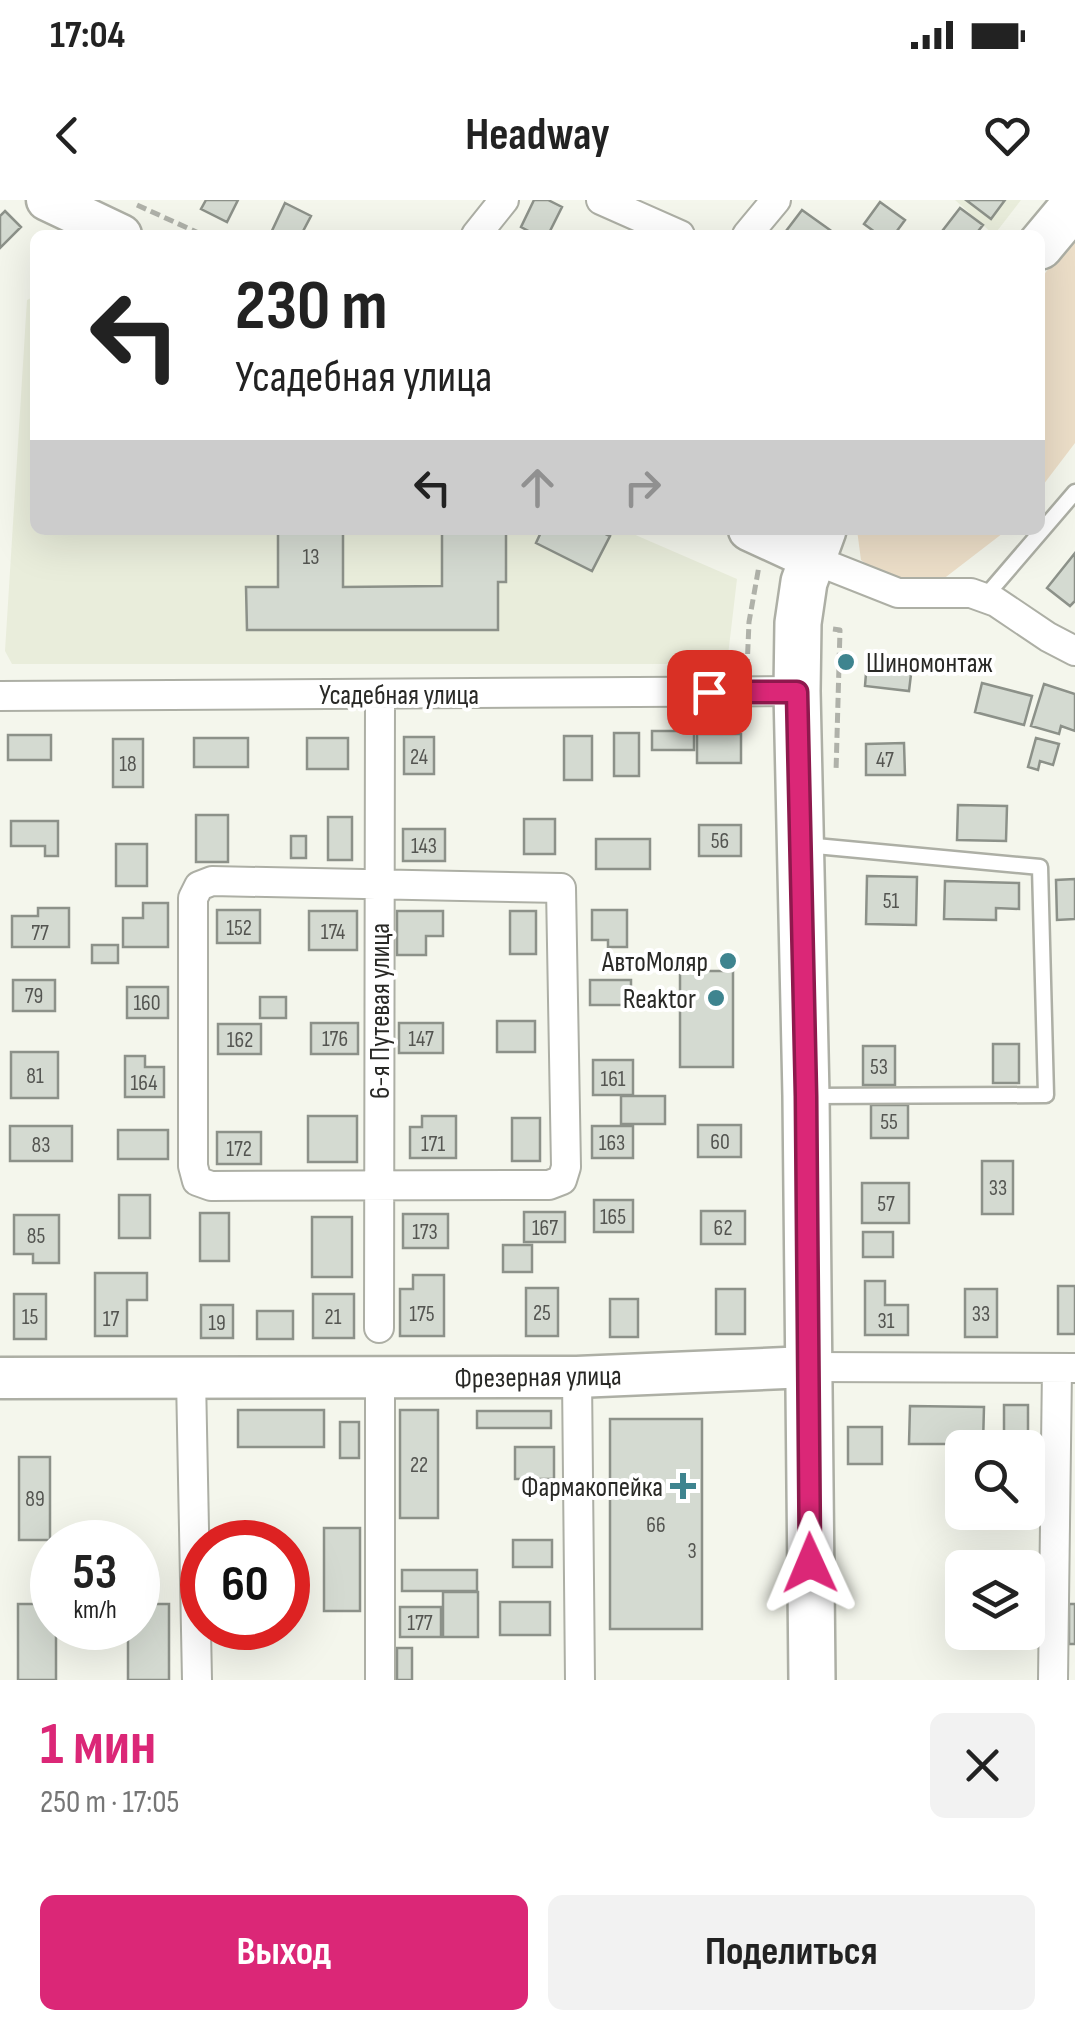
<!DOCTYPE html>
<html lang="ru">
<meta charset="utf-8">
<style>
:root{--surface:#fff;--page:#f2f2f2;--text:#222;--muted:#767676;--accent:#db2777}
body{margin:0;font-family:"Sofia Sans Condensed",sans-serif;background:var(--page);color:var(--text);height:100vh;display:flex;flex-direction:column;font-size:38px;white-space:nowrap}
*{box-sizing:border-box;margin:0}
p{font-size:32px;color:var(--muted)}
.icon{flex:none;width:55px;height:55px;fill:none;stroke:currentColor;stroke-width:2;stroke-linecap:round;stroke-linejoin:round}
.map{position:relative;height:1480px;overflow:hidden}
.details{display:flex;flex-direction:column;background:var(--surface);flex:1}
.details>*{flex:none}
.top-card{position:absolute;left:30px;top:30px;width:1015px;height:305px;border-radius:15px;box-shadow:0 10px 40px #0002;background:#fff;color:var(--text);overflow:hidden}
.controls{position:absolute;left:945px;top:1230px;display:grid;gap:20px}
.controls a{display:grid;place-items:center;width:100px;height:100px;border-radius:15px;background:var(--surface);box-shadow:0 10px 40px #0002;font-size:50px}
.speed{position:absolute;left:30px;top:1320px;display:flex;gap:20px;font-size:50px;font-weight:700;text-align:center}
.speed>*{display:grid;place-content:center;width:130px;height:130px;border-radius:50%;background:var(--surface);box-shadow:0 10px 40px #0002;line-height:1}
.speed small{font-size:25px;font-weight:400}
.speed .limit{border:15px solid #d22;background:#fff;color:#111}
.pin{position:absolute;display:grid;place-items:center;width:85px;height:85px;color:#fff;margin:-42px;border-radius:20px;box-shadow:0 5px 15px #0006}
.me{position:absolute;width:110px;margin:-55px;rotate:359deg;stroke-linejoin:round;filter:drop-shadow(0 0 8px #0008)}
.turn{display:flex;align-items:center;gap:35px;height:210px;padding:0 40px;font-size:45px}
.turn .icon{width:130px;height:130px;stroke-width:2.5}
.turn b{display:block;font-size:70px;line-height:85px}
.lanes{display:flex;align-items:center;height:95px;padding:0 40px;background:#0003;justify-content:center;gap:50px;direction:ltr}
.lanes .off{opacity:.35}
.round{display:grid;place-items:center;flex:none;width:105px;height:105px;border-radius:15px;background:var(--page)}
.summary{display:flex;align-items:center;justify-content:space-between;height:170px;padding:0 40px}
h1{font-size:60px;font-weight:700;line-height:75px;color:var(--accent)}
.primary-button{display:flex;gap:20px;margin-top:auto;padding:20px 40px}
.primary-button a{flex:1;height:115px;border-radius:15px;background:var(--accent);color:#fff;font-size:40px;font-weight:700;line-height:115px;text-align:center}
.primary-button a+a{background:var(--page);color:var(--text)}
.status{display:flex;justify-content:space-between;align-items:center;height:70px;padding:0 50px;background:var(--surface);direction:ltr}
.status svg{height:28px;fill:currentColor}
header{display:flex;justify-content:space-between;align-items:center;height:130px;padding:0 40px;background:var(--surface);font-size:45px;font-weight:700}
.map>svg:first-child{display:block}
.built{fill:#e9eddb}
.green{fill:#ecdec8}
.building{fill:#d4dad1;stroke:#8c9189;stroke-width:2.5}
.lines{fill:none;stroke-linecap:round;stroke-linejoin:round}
.lane-casing{stroke:#adafa5;stroke-width:19}
.street-casing{stroke:#adafa5;stroke-width:32}
.secondary-casing{stroke:#adafa5;stroke-width:45}
.primary-casing{stroke:#adafa5;stroke-width:50}
.path{stroke:#afb1a9;stroke-width:5;stroke-dasharray:10 5;stroke-linecap:butt}
.lane{stroke:#fff;stroke-width:14}
.street{stroke:#fff;stroke-width:28}
.secondary{stroke:#fff;stroke-width:40}
.primary{stroke:#fff;stroke-width:45}
.route-casing{stroke:#8e194d;stroke-width:25}
.route{stroke:#db2777;stroke-width:18}
.poi-dot{fill:#3e848f;stroke:#fff;stroke-width:4}
.labels{text-anchor:middle;stroke-width:8;stroke-linejoin:round;paint-order:stroke}
.number-label{font-size:22px;fill:#545551}
.poi-label{font-size:28px;fill:#292926;stroke:#fff;text-anchor:end}
.street-label{font-size:28px;fill:#292926;stroke:#fff}
</style>
<div class="status"><b>17:04</b><svg viewBox="0 0 49 12"><path d="M0 12V9h3v3zM5 12V6h3v6zM10 12V3h3v9zM15 12V0h3v12zM26 1h20v11H26zM47 4h2v5h-2z"/></svg></div>
<header><svg class="icon" aria-label="back" viewBox="0 0 24 24"><path d="M15 5l-7 7 7 7"/></svg>Headway<svg class="icon" aria-label="heart" viewBox="0 0 24 24"><path d="M12 20l-8-8c-3-5 5-10 8-4 3-6 11-1 8 4z"/></svg></header>
<div class="map">
<svg width="1075" height="1480" viewBox="0 0 1075 1480">
<rect width="100%" height="100%" fill="#f4f6ec"/>
<path class="built" d="M955 0H1021L994 35Z
M35 96V330H624L737 379 727 464H12L5 451 27 100Z"/>
<path class="green" d="M1075 33V243L1040 289V80Z
M857 330H1007L942 380 882 376 861 360Z"/>
<path class="building" d="M206 0H238L227 22 201 9Z
M534 0H548L562 7 548 35H536L521 27Z
M966 0H1005L991 19Z
M880 2 905 20 894 35H879L864 24Z
M285 3 311 16 301 35H270Z
M960 8 983 25 975 35H950L943 30Z
M802 10 830 30 826 35H783Z
M5 11 21 27 0 48V16Z
M278 330H343V387L442 386V330H506V382H498V430H247L246 387H278Z
M542 330H597L610 336 592 371 536 343Z
M1075 353V401L1070 406 1047 388Z
M867 461 912 466 909 491 865 486Z
M982 483 1032 496 1024 525 975 512Z
M1044 484 1075 494V531L1061 526 1059 534 1031 526Z
M652 531H694V550H652Z
M614 533H639V576H614Z
M697 534H741V563H697Z
M8 535H51V560H8Z
M564 536H592V580H564Z
M404 537H434V574H404Z
M194 538H248V567H194Z
M307 538H348V569H307Z
M1036 538 1059 544 1053 565 1040 561 1038 570 1028 567Z
M113 539H143V587H113Z
M904 543 905 575H866V544Z
M958 605 1007 606 1006 641 957 640Z
M196 615H228V662H196Z
M328 617H352V660H328Z
M524 619H555V654H524Z
M11 621H58V656H45V646H11Z
M699 625H741V656H699Z
M403 629H445V661H403Z
M291 636H306V658H291Z
M596 639H650V669H596Z
M116 644H147V686H116Z
M867 676 917 677 916 725 866 724Z
M1075 679V719L1057 720 1056 680Z
M945 681 1019 683V709L996 708V720L944 719Z
M143 703H168V747H123V718H143Z
M38 708H69V747H12V716H38Z
M217 710H260V743H217Z
M592 710H627V747H608V740H592Z
M309 711H357V750H309Z
M397 711H443V736H426V755H397Z
M510 711H536V754H510Z
M92 745H118V763H92Z
M680 771H733V867H680Z
M13 780H55V811H13Z
M590 780H631V805H590Z
M127 787H168V818H127Z
M260 797H286V818H260Z
M497 821H535V852H497Z
M311 823H358V854H311Z
M399 823H443V853H399Z
M218 824H261V854H218Z
M993 844H1019V883H993Z
M863 846H895V885H863Z
M11 852H58V898H11Z
M125 856H145V867H164V897H125Z
M593 860H633V895H593Z
M621 896H665V924H621Z
M871 905H908V938H871Z
M308 916H357V962H308Z
M422 916H456V958H410V927H422Z
M512 918H540V961H512Z
M698 925H741V957H698Z
M10 926H72V961H10Z
M592 926H633V958H592Z
M118 930H168V959H118Z
M217 932H261V964H217Z
M982 961H1013V1014H982Z
M862 983H909V1023H862Z
M119 995H150V1038H119Z
M594 1000H633V1032H594Z
M701 1011H745V1044H701Z
M524 1012H565V1042H524Z
M200 1013H229V1061H200Z
M403 1014H448V1048H403Z
M14 1015H59V1063H33V1054H14Z
M312 1017H352V1077H312Z
M863 1032H893V1057H863Z
M503 1045H532V1072H503Z
M95 1073H147V1100H127V1136H95Z
M413 1075H444V1136H400V1089H413Z
M865 1081H885V1105H908V1135H865Z
M1058 1086H1075V1134H1058Z
M526 1088H558V1136H526Z
M716 1089H745V1134H716Z
M965 1089H997V1137H965Z
M14 1094H46V1139H14Z
M313 1094H354V1138H313Z
M610 1099H638V1137H610Z
M201 1105H233V1138H201Z
M257 1111H293V1139H257Z
M1004 1205H1028V1253V1248H1004Z
M910 1206 984 1207 983 1244H909Z
M238 1210H324V1247H238Z
M400 1210H438V1318H400Z
M477 1211H551V1228H477Z
M610 1219H702V1429H610Z
M340 1222H359V1258H340Z
M848 1227H882V1264H848Z
M515 1247H554V1279H515Z
M19 1257H50V1340H19Z
M324 1328H360V1411H324Z
M207 1331H246V1342H207Z
M513 1340H552V1367H513Z
M402 1370H477V1391H402Z
M443 1392H478V1437H443Z
M500 1402H550V1435H500Z
M18 1404H52V1428H56V1480H18Z
M138 1404H169V1480H128V1428H138Z
M1069 1404H1075V1444H1069Z
M400 1407H441V1437H400Z
M397 1448H412V1480H397Z"/>
<g class="lines">
<defs>
<path id="lane" d="M984 398 1075 292
M805 645 1040 667 1046 895 812 896"/>
<path id="street" d="M601 0 680 35
M476 35 504 0
M747 35 776 0
M812 359 898 393H971L996 402 1048 437 1075 451
M0 496 797 491
M212 681 561 688 566 967 562 980 549 985 211 986 197 981 193 966V698L199 686Z
M379 1128 380 495
M808 1167 1074 1168
M577 1177 580 1480
M191 1178 197 1480
M380 1178V1480
M1053 1480 1057 1168"/>
<path id="secondary" d="M47 0 121 35
M749 330 812 359
M0 1178 577 1177 808 1167"/>
<path id="primary" d="M1040 46 1075 4
M812 1480 806 896 797 491 798 423 804 382 823 330"/>
</defs>
<use href="#lane" class="lane-casing"/>
<use href="#street" class="street-casing"/>
<use href="#secondary" class="secondary-casing"/>
<use href="#primary" class="primary-casing"/>
<path class="path" d="M137 5 203 35
M833 429 840 430 836 572
M747 469 749 422 759 366"/>
<use href="#lane" class="lane"/>
<use href="#street" class="street"/>
<use href="#secondary" class="secondary"/>
<use href="#primary" class="primary"/>
</g>
<g class="lines">
<defs>
<path id="route" d="M709 492H797L806 896 810 1363"/>
</defs>
<use href="#route" class="route-casing"/>
<use href="#route" class="route"/>
</g>
<g class="poi-dot">
<circle cx="846" cy="462" r="10"/>
<circle cx="728" cy="761" r="10"/>
<circle cx="716" cy="798" r="10"/>
<path d="M678 1271h10v10h10v10h-10v10h-10v-10h-10v-10h10z"/>
</g>
<g class="labels">
<g class="number-label">
<text x="311" y="364">13</text>
<text x="419" y="564">24</text>
<text x="885" y="567">47</text>
<text x="128" y="571">18</text>
<text x="720" y="648">56</text>
<text x="424" y="653">143</text>
<text x="891" y="708">51</text>
<text x="239" y="735">152</text>
<text x="333" y="739">174</text>
<text x="40" y="740">77</text>
<text x="34" y="803">79</text>
<text x="147" y="810">160</text>
<text x="335" y="846">176</text>
<text x="421" y="846">147</text>
<text x="240" y="847">162</text>
<text x="879" y="874">53</text>
<text x="35" y="883">81</text>
<text x="613" y="886">161</text>
<text x="144" y="890">164</text>
<text x="889" y="929">55</text>
<text x="720" y="949">60</text>
<text x="612" y="950">163</text>
<text x="433" y="951">171</text>
<text x="41" y="952">83</text>
<text x="239" y="956">172</text>
<text x="998" y="995">33</text>
<text x="886" y="1011">57</text>
<text x="613" y="1024">165</text>
<text x="545" y="1035">167</text>
<text x="723" y="1035">62</text>
<text x="425" y="1039">173</text>
<text x="36" y="1043">85</text>
<text x="542" y="1120">25</text>
<text x="422" y="1121">175</text>
<text x="981" y="1121">33</text>
<text x="30" y="1124">15</text>
<text x="333" y="1124">21</text>
<text x="111" y="1126">17</text>
<text x="886" y="1128">31</text>
<text x="217" y="1130">19</text>
<text x="419" y="1272">22</text>
<text x="35" y="1306">89</text>
<text x="656" y="1332">66</text>
<text x="692" y="1358">3</text>
<text x="420" y="1430">177</text>
</g>
<g class="poi-label">
<text x="866" y="472" text-anchor="start">Шиномонтаж</text>
<text x="708" y="771">АвтоМоляр</text>
<text x="696" y="808">Reaktor</text>
<text x="663" y="1296">Фармакопейка</text>
</g>
<g class="street-label">
<text x="399" y="504">Усадебная улица</text>
<text transform="translate(379 811) rotate(-90)" y="10">6-я Путевая улица</text>
<text transform="translate(538 1176) rotate(-1)" y="10">Фрезерная улица</text>
</g>
</g>
</svg>
<div class="controls">
<a><svg class="icon" aria-label="search" viewBox="0 0 24 24"><circle cx="10" cy="10" r="6"/><path d="M15 15l6 6"/></svg></a>
<a><svg class="icon" aria-label="layers" viewBox="0 0 24 24"><path d="M12 4l9 5-9 5-9-5zM3 14l9 5 9-5"/></svg></a>
</div>
<div class="speed"><div>53<small>km/h</small></div><div class="limit">60</div></div>
<div class="pin" style="left:709px;top:492px;background:#d93025"><svg class="icon" aria-label="arrive" viewBox="0 0 24 24"><path d="M6 21V4h12l-3 4 3 4H6"/></svg></div>
<svg class="me" style="left:810px;top:1363px" viewBox="-20 -20 40 40"><path d="M0-17L14 15 0 8-14 15z" fill="#db2777" stroke="#fff" stroke-width="4"/></svg>
<div class="top-card">
<div class="turn"><svg class="icon" aria-label="left" viewBox="0 0 24 24"><path d="M17 20v-9H6M10 6l-5 5 5 5"/></svg><div><b>230 m</b>Усадебная улица</div></div>
<div class="lanes"><svg class="icon" aria-label="left" viewBox="0 0 24 24"><path d="M17 20v-9H6M10 6l-5 5 5 5"/></svg><svg class="icon off" aria-label="ahead" viewBox="0 0 24 24"><path d="M12 20V5M6 11l6-6 6 6"/></svg><svg class="icon off" aria-label="right" viewBox="0 0 24 24"><path d="M7 20v-9h11M14 6l5 5-5 5"/></svg></div>
</div>
</div>
<section class="details">
<div class="summary"><div><h1>1 мин</h1><p>250 m · 17:05</p></div><a class="round"><svg class="icon" aria-label="close" viewBox="0 0 24 24"><path d="M6 6l12 12M18 6L6 18"/></svg></a></div>
<div class="primary-button"><a>Выход</a><a>Поделиться</a></div>
</section>
